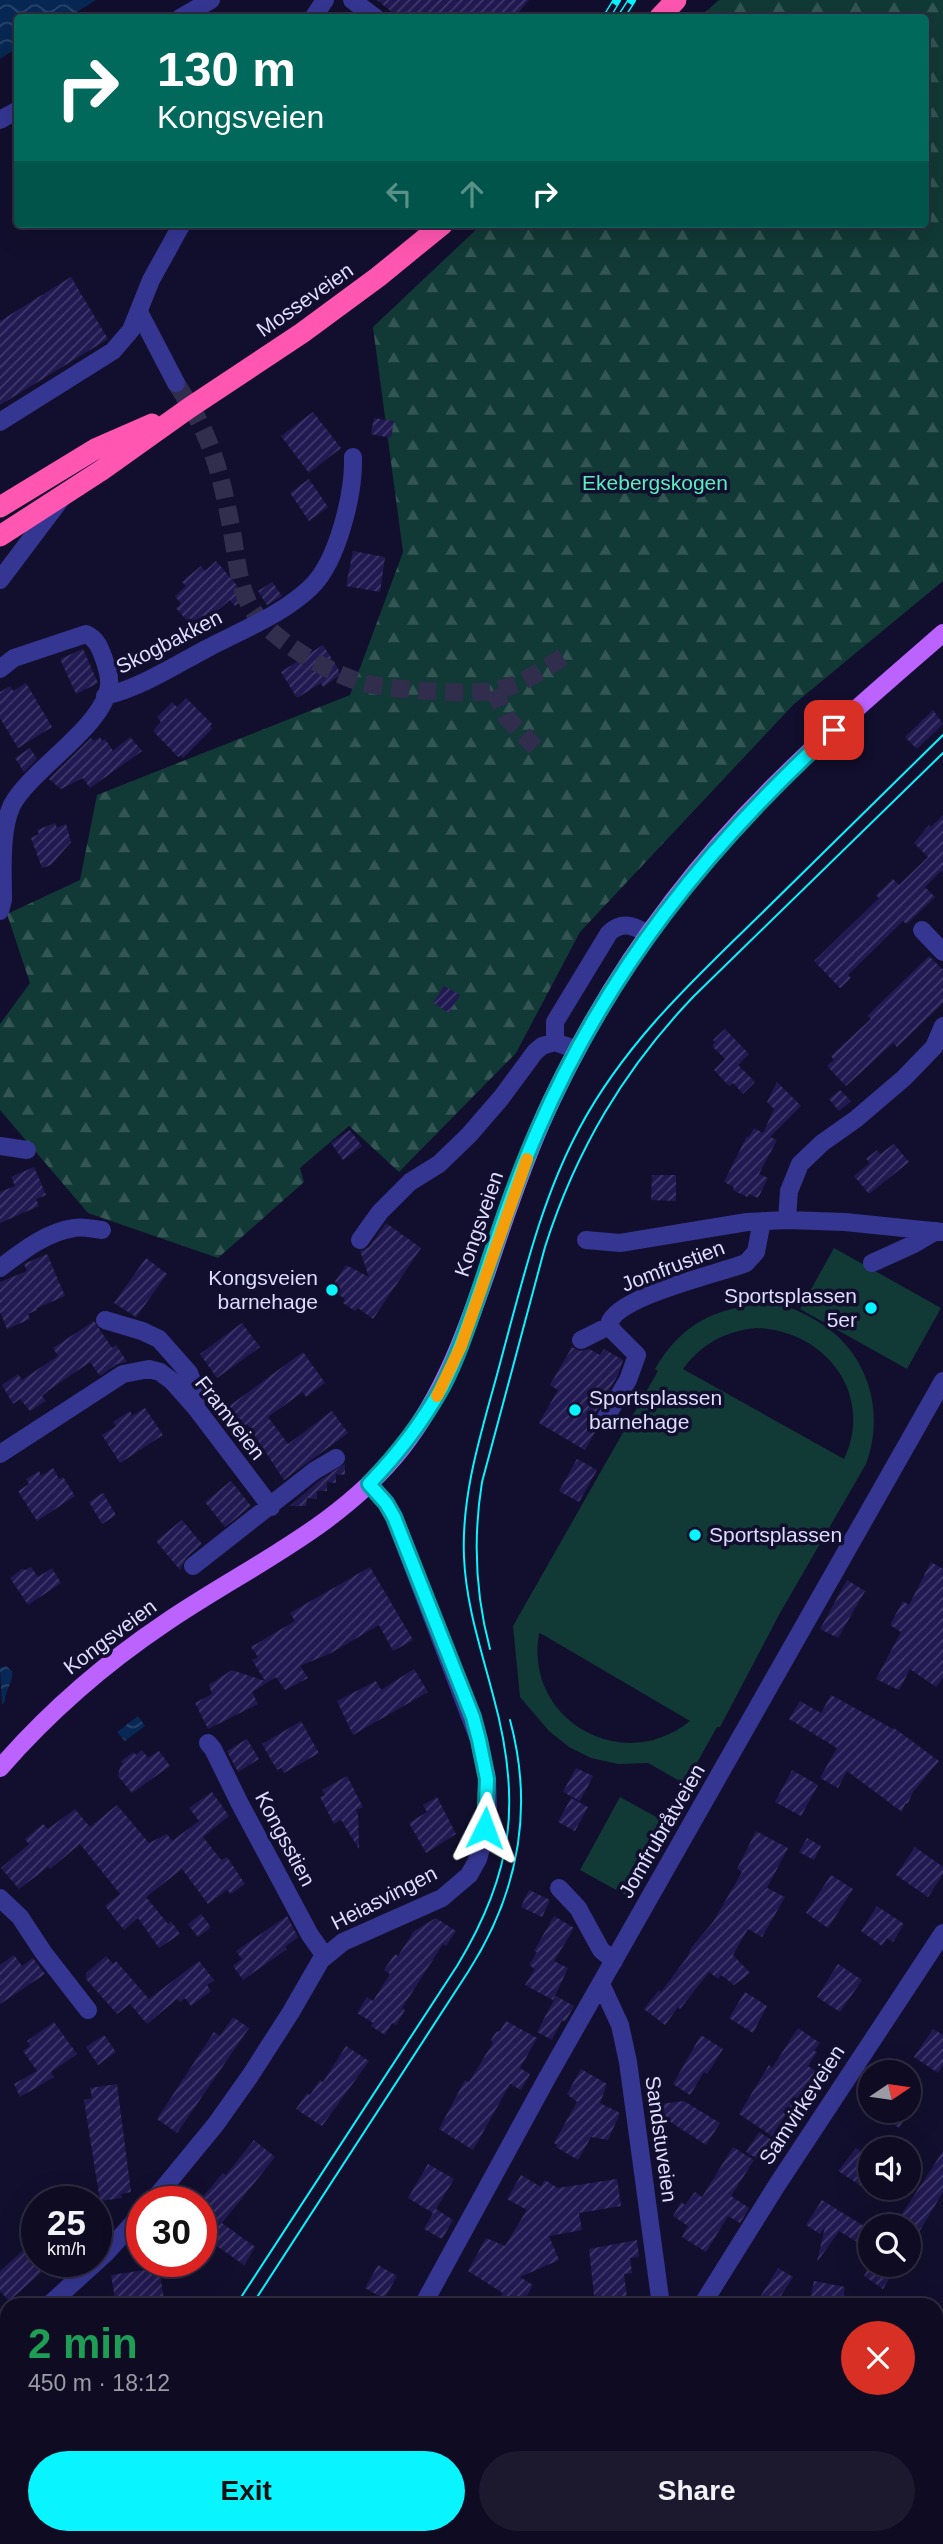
<!DOCTYPE html>
<meta charset="utf-8">
<style>
:root{--surface:#0e0b22;--page:#1c192f;--text:#f1f3f6;--muted:#9b9ba5;--line:#2e2b40;--accent:#08f4ff}
body{margin:0;font-family:Helvetica,sans-serif;background:var(--page);color:var(--text);height:100vh;display:flex;flex-direction:column;font-size:26px;white-space:nowrap}
*{box-sizing:border-box;margin:0}
p{font-size:23px;color:var(--muted)}
.icon{flex:none;width:38px;height:38px;fill:none;stroke:currentColor;stroke-width:2;stroke-linecap:round;stroke-linejoin:round}
.map{position:relative;flex:1;overflow:hidden}
.panel{position:absolute;left:0px;top:2298px;width:943px;height:247px;display:flex;flex-direction:column;background:var(--surface);border-radius:21px 21px 0 0;box-shadow:0 7px 28px #0002,0 0 0 2px var(--line)}
.panel>*{flex:none}
.banner{position:absolute;left:14px;top:14px;width:915px;height:214px;border-radius:7px;box-shadow:0 7px 28px #0002,0 0 0 2px var(--line);background:#00695c;color:#fff;overflow:hidden}
.needle{width:46px;rotate:77deg}
.tools{position:absolute;left:858px;top:2060px;display:grid;gap:14px}
.tools a{display:grid;place-items:center;width:63px;height:63px;border-radius:50%;background:var(--surface);box-shadow:0 7px 28px #0002,0 0 0 2px var(--line);font-size:35px}
.speed{position:absolute;left:21px;top:2186px;display:flex;gap:14px;font-size:35px;font-weight:700;text-align:center}
.speed>*{display:grid;place-content:center;width:91px;height:91px;border-radius:50%;background:var(--surface);box-shadow:0 7px 28px #0002,0 0 0 2px var(--line);line-height:1}
.speed small{font-size:18px;font-weight:400}
.speed .limit{border:10px solid #d22;background:#fff;color:#111}
.pin{position:absolute;display:grid;place-items:center;width:60px;height:60px;color:#fff;margin:-30px;border-radius:14px;box-shadow:0 4px 10px #0006}
.me{position:absolute;width:77px;margin:-38px;rotate:3deg;stroke-linejoin:round;filter:drop-shadow(0 0 5px #0008)}
.turn{display:flex;align-items:center;gap:24px;height:147px;padding:0 28px;font-size:32px}
.turn .icon{width:91px;height:91px;stroke-width:2.5}
.turn b{display:block;font-size:49px;line-height:60px}
.lanes{display:flex;align-items:center;height:66px;padding:0 28px;background:#0003;justify-content:center;gap:35px;direction:ltr}
.lanes .off{opacity:.35}
.round{display:grid;place-items:center;flex:none;width:74px;height:74px;border-radius:37px;background:var(--page)}
.summary{display:flex;align-items:center;justify-content:space-between;height:119px;padding:0 28px}
h1{font-size:42px;font-weight:800;line-height:52px;color:#1e9e55}
.primary-button{display:flex;gap:14px;margin-top:auto;padding:14px 28px}
.primary-button a{flex:1;height:80px;border-radius:42px;background:var(--accent);color:#111;font-size:28px;font-weight:800;line-height:80px;text-align:center}
.primary-button a+a{background:var(--page);color:var(--text)}
.map>svg:first-child{display:block}
.green{fill:#113935;fill-rule:evenodd}
.forest{fill:url(#forest-firs)}
.water{fill:url(#water-waves)}
.building{fill:url(#building-hatch)}
.lines{fill:none;stroke-linecap:round;stroke-linejoin:round}
.minor-tunnel{stroke:#312e4d;stroke-width:18;stroke-dasharray:18 9;stroke-linecap:butt}
.minor{stroke:#353692;stroke-width:18}
.major{stroke:#bc63ff;stroke-width:18}
.highway{stroke:#ff57b1;stroke-width:21}
.tram{stroke:#08f4ff;stroke-width:2}
.rail-casing{stroke:#08f4ff;stroke-width:8}
.rail{stroke:#120f2e;stroke-width:5;stroke-dasharray:16;stroke-linecap:butt}
.route-casing{stroke:#059fa6;stroke-width:18}
.route{stroke:#08f4ff;stroke-width:12}
.slow{stroke:#f59e0b;stroke-width:12}
.poi-dot{fill:#08f4ff;stroke:#120f2e;stroke-width:2.5}
.labels{text-anchor:middle;stroke-width:7;stroke-linejoin:round;paint-order:stroke}
.street-label{font-size:21px;fill:#dedcff;stroke:#120f2e}
.park-label{font-size:21px;fill:#5aedc0;stroke:#120f2e}
.poi-label{font-size:21px;fill:#dedcff;stroke:#120f2e;text-anchor:end}
</style>
<div class="map">
<svg width="943" height="2544" viewBox="0 0 943 2544">
<defs>
<pattern id="forest-firs" width="22" height="20" patternUnits="userSpaceOnUse" patternTransform="scale(1.75)"><rect width="22" height="20" fill="#113935"/><path d="M5 1l3.5 6h-7zM16 11l3.5 6h-7z" fill="#335553"/></pattern>
<pattern id="water-waves" width="16" height="10" patternUnits="userSpaceOnUse" patternTransform="scale(1.75)"><rect width="16" height="10" fill="#072854"/><path d="M0 5q4-4 8 0t8 0" fill="none" stroke="#2b476e"/></pattern>
<pattern id="building-hatch" width="6" height="6" patternUnits="userSpaceOnUse" patternTransform="scale(1.75)"><rect width="6" height="6" fill="#211951"/><path d="M-1 1l2-2M0 6l6-6M5 7l2-2" fill="none" stroke="#413a6b"/></pattern>
</defs>
<rect width="100%" height="100%" fill="#120f2e"/>
<path class="green" d="M834 1248 941 1308 907 1369 800 1309Z
M770 1304C786 1304 796 1310 810 1317 865 1345 887 1407 866 1464L780 1613 720 1727H717L685 1784 648 1763 618 1764 591 1758 569 1747 549 1731 520 1697 513 1626 658 1371 655 1369C682 1323 717 1306 770 1304ZM756 1328C824 1330 875 1393 844 1459L683 1369C701 1344 726 1331 756 1328ZM539 1634 540 1633 690 1721C623 1776 524 1720 539 1634Z
M620 1797 669 1824 629 1897 580 1870Z"/>
<path class="forest" d="M719 0H943V581L794 704 580 932 516 1053 399 1172 349 1126 300 1168 304 1182 218 1258 88 1213 0 1110V1024L30 983 7 914 80 880 97 795 350 695 403 552 373 327 482 224H926V18L700 17Z"/>
<path class="water" d="M0 0H96L68 17 18 18 17 48 0 59Z
M6 1666 12 1671C14 1682 5 1689 5 1701L2 1704 0 1668Z
M138 1716 145 1726 125 1741 117 1732Z"/>
<path class="building" d="M377 0H529L514 18H399Z
M71 277 108 339 0 405V321Z
M313 412 341 448 309 473 281 436Z
M374 418 394 421 391 438 371 434Z
M309 479 328 507 309 521 290 493Z
M353 551 385 557 380 592 346 586Z
M216 561 246 596 235 606 230 600 200 625 194 619 189 623 176 608 181 604 175 596 186 586 182 582 201 566 205 571Z
M272 582 282 596 267 605 258 591Z
M323 645 339 670 338 671 340 675 323 687 321 683 297 698 281 672Z
M83 649 98 683 76 694 60 659Z
M26 683 52 727 18 748 0 718V692L10 686 13 691Z
M186 698 212 724 210 726 212 729 183 758 181 755 178 757 153 731 161 722 157 717 172 702 177 707Z
M933 710 943 724 917 749 905 737Z
M100 737 102 741 105 739 113 751 130 737 142 751 90 788 83 778 61 789 49 779 91 738 94 741Z
M30 748 37 759 24 772 15 758Z
M943 815V873L941 871 925 887 935 897 907 924 903 921 848 975 851 978 840 988 814 961 879 898 876 895 893 879 899 885 928 857 914 843 929 825 931 827Z
M55 823 57 828 66 824 71 842 51 865 42 868 31 838 39 834 37 830Z
M929 956 943 970V1003L897 1047 893 1043 846 1086 827 1066 834 1060 831 1056 871 1019 867 1016Z
M444 986 460 995 449 1013 433 1003Z
M725 1029 749 1054 738 1065 755 1082 743 1094 733 1083 729 1086 714 1070 725 1059 712 1046 715 1042 713 1040Z
M777 1082 801 1106 770 1137 777 1140 759 1174 768 1178 758 1198 749 1194 747 1197 733 1190 734 1187 724 1182 747 1136 749 1137 754 1128 763 1133 774 1109 767 1102Z
M840 1090 851 1101 839 1111 829 1099Z
M350 1130 362 1146 343 1160 331 1143Z
M894 1144 909 1162 869 1194 854 1176 870 1163 866 1159 877 1150 880 1154Z
M34 1167 46 1195 36 1199 39 1206 0 1223V1192L15 1186 11 1177Z
M652 1175H676V1201L651 1200Z
M386 1223 421 1248 373 1319 358 1308 355 1311 343 1303 345 1299 330 1289 346 1265 369 1277 360 1251 369 1247Z
M47 1254 65 1296 37 1308V1310L28 1314 30 1319 7 1329 0 1312V1282L27 1271 24 1264Z
M146 1258 167 1274 136 1317 114 1303Z
M94 1321 112 1348 116 1345 127 1362 117 1364 100 1376 90 1362 49 1390 42 1396 46 1401 30 1411 20 1399 13 1404 2 1385 18 1374 22 1380 58 1356 53 1348Z
M242 1323 260 1347 217 1378 200 1354Z
M572 1347 580 1351 589 1349 600 1355 604 1349 623 1360 618 1375 595 1414 594 1420 598 1427 585 1450 539 1423 558 1390 550 1385Z
M303 1352 325 1383 306 1397 303 1392 268 1417 288 1444 332 1411 348 1433 284 1480 247 1424 236 1432 221 1412Z
M145 1408 163 1435 120 1463 102 1435 116 1426 113 1422 130 1411 132 1416Z
M577 1459 597 1470 579 1502 559 1491Z
M345 1464V1475L336 1474V1483L327 1482V1491H317V1499L307 1498 306 1506H290L320 1480Z
M53 1468 59 1479 63 1477 75 1496 37 1521 18 1491 29 1484 26 1479 39 1471 41 1476Z
M231 1481 251 1506 225 1527 205 1502Z
M103 1493 116 1515 102 1524 89 1502Z
M182 1520 202 1544 186 1558 180 1570 156 1541Z
M931 1562 943 1569V1678L936 1687 910 1669 899 1690 876 1679 901 1632 890 1625 903 1601 909 1605Z
M31 1567 38 1577 52 1568 61 1583 28 1605 10 1578 22 1569 26 1570Z
M370 1567 413 1640 393 1651 379 1625 331 1653 300 1666 308 1678 285 1690 276 1677 252 1692 258 1704 208 1729 195 1703 212 1694 209 1685 232 1670 265 1681 252 1660 258 1657 251 1647 295 1621 290 1613Z
M847 1580 865 1591 838 1638 820 1629Z
M414 1669 428 1692 353 1735 337 1701 376 1681 381 1690Z
M831 1695 893 1729 894 1728 939 1761 913 1792 908 1803 905 1804 902 1812 847 1771 838 1788 820 1778 837 1748 789 1719 800 1701 821 1713Z
M301 1721 319 1753 284 1773 281 1768 277 1770 262 1744Z
M247 1739 259 1759 238 1772 227 1751Z
M142 1750 148 1758 159 1751 170 1766 132 1793 118 1776 120 1767 123 1764 121 1761 134 1752 136 1755Z
M576 1768 593 1776 580 1801 563 1792Z
M792 1770 818 1785 801 1816 775 1802Z
M347 1776 363 1807 356 1810 358 1814 359 1849 341 1820 334 1824 320 1797 325 1795 322 1790Z
M212 1792 229 1816 203 1837 221 1860 227 1857 245 1884 231 1894 227 1890 208 1904 182 1869 146 1897 168 1924 171 1921 180 1934 159 1948 138 1918 124 1930 105 1906 120 1894 80 1844 50 1869 48 1867 19 1889 1 1868 29 1844 25 1839 43 1824 48 1829 75 1809 90 1827 117 1805 149 1843 167 1834 172 1841 199 1821 189 1808Z
M437 1797 456 1834 426 1853 409 1823 427 1812 423 1805Z
M571 1798 588 1807 575 1831 558 1822Z
M756 1831 788 1848 767 1888 785 1897 762 1937 748 1929 733 1955 750 1973 734 1985 721 1975 718 1979 709 1972 680 2009 678 2007 665 2025 644 2009 659 1990 661 1992 688 1956 691 1948 713 1922 742 1872 737 1869Z
M807 1838 821 1846 814 1860 799 1852Z
M915 1847 943 1867V1874L928 1897 896 1875Z
M831 1875 853 1889 828 1928 806 1913Z
M529 1890 550 1900 542 1917 521 1907Z
M877 1906 904 1924 893 1942 887 1938 882 1946 861 1931Z
M201 1914 211 1927 198 1937 188 1924Z
M287 1916 298 1937 285 1947 287 1949 243 1980 233 1966 242 1959 236 1951Z
M554 1916 574 1928 554 1961 568 1968 553 2000 525 1985 535 1969 529 1965 537 1952 534 1951Z
M436 1918 456 1931 446 1946 443 1944 402 2008 405 2010 396 2025 392 2023 385 2035 371 2026 373 2023 357 2013 367 1997 373 2001 390 1974 384 1970 395 1954 398 1956 414 1931Z
M14 1955 22 1966 33 1958 45 1974 0 2004V1965Z
M106 1956 113 1964 116 1961 149 1999 199 1961 214 1980 207 1985 211 1991 191 2006 185 1998 180 2002 177 1999 147 2024 130 2004 117 2014 86 1979V1973Z
M838 1964 862 1980 840 2012 817 1997Z
M745 1992 767 2006 753 2033 729 2018Z
M556 1996 574 2006 565 2022 562 2020 552 2040 537 2032Z
M233 2017 249 2028 177 2133 157 2119 214 2032 220 2036Z
M506 2021 537 2038 520 2068 530 2074 521 2090 510 2084 473 2150 439 2129 465 2080 469 2082 472 2077 493 2043 491 2040 496 2032 500 2031Z
M54 2022 77 2054 51 2072 54 2077 20 2097 14 2084 37 2071 23 2051 30 2046 27 2041Z
M798 2028 820 2043 814 2051 817 2052 808 2066 827 2078 807 2105 797 2098 772 2136 739 2114 769 2065 772 2068Z
M933 2029 943 2035V2065L938 2073 914 2057Z
M104 2035 116 2052 98 2065 86 2047Z
M701 2035 723 2049 707 2074 704 2072 690 2095 673 2084Z
M346 2046 369 2061 322 2126 296 2109 307 2093 310 2095 320 2080 323 2082Z
M581 2069 607 2084 600 2103 620 2113 608 2140 591 2137 578 2160 556 2147 557 2145 554 2143 577 2102 567 2094Z
M117 2084 131 2192 121 2194 122 2198 100 2201 84 2100 92 2098 90 2088Z
M684 2101 720 2123 706 2145 669 2121 655 2124 652 2105Z
M873 2110H910L899 2128Z
M759 2132 773 2141 761 2161 746 2152Z
M254 2140 275 2157 222 2223 255 2247 244 2265 201 2235V2199L223 2173 226 2175Z
M733 2147 754 2160 731 2196 749 2208 740 2223 728 2216 706 2252 682 2237 688 2226 673 2216 681 2202 685 2205 695 2192 702 2197Z
M856 2148 870 2157V2184L864 2181 861 2186 838 2171Z
M943 2151V2192L919 2232 909 2226H894Z
M428 2164 454 2179 436 2209 453 2220 442 2239 424 2229 433 2213 408 2198Z
M521 2175 541 2187 545 2180 558 2188 617 2179 621 2206 579 2213 582 2230 549 2236 559 2260 520 2277 533 2285 522 2305H496L503 2293 468 2271 486 2238 505 2246 527 2210 507 2199Z
M822 2200 870 2230V2250L839 2231 817 2262 825 2227 820 2234 806 2225Z
M37 2238V2261H54L9 2301 0 2291V2271Z
M637 2240 639 2257 630 2258 632 2273 624 2274 628 2305H595L589 2249Z
M871 2264H898L883 2289 864 2276Z
M378 2265 397 2276 384 2299 365 2288Z
M159 2268 165 2305H116L111 2275Z
M778 2268 793 2277 775 2305H773L760 2297Z
M814 2281 845 2287 842 2305H809Z"/>
<g class="lines">
<path class="minor-tunnel" d="M176 383C186 399 197 416 205 434 218 462 225 496 231 526 236 551 237 581 249 604 265 636 326 672 360 682 387 690 466 695 493 691 520 686 542 670 565 656
M494 690 507 718 536 748"/>
<path class="minor" d="M352 0 376 18
M180 18 211 0
M313 18 325 0
M0 120 18 110
M139 312 176 383
M0 422 113 351 131 330 151 280 182 224
M0 580 61 499
M0 669 14 658 86 634C97 639 100 648 104 659 107 668 110 676 109 685 105 726 31 769 12 805 0 830 3 872 3 900L0 911
M105 696C140 688 174 666 206 649 242 630 282 615 311 587 338 561 354 493 353 457
M922 930 943 952
M555 1042V1022L609 933C622 921 635 925 648 935
M0 1146 27 1150
M787 1220 789 1191 800 1164 822 1143 856 1119 904 1078 934 1047 943 1026
M360 1240 380 1212 410 1182 439 1164 469 1135 501 1098 535 1052 542 1046 555 1042 577 1050
M586 1240 620 1243 747 1222 787 1220 845 1222 943 1232
M872 1263 914 1244 936 1231
M0 1268C21 1252 46 1232 74 1228 83 1226 93 1229 102 1230
M105 1320 142 1331 159 1339 189 1373 194 1386 196 1408
M581 1340 609 1326
M605 1419 628 1380 637 1355 613 1331 609 1324C617 1296 718 1274 746 1263L756 1252 762 1221
M0 1454 123 1374 149 1369 160 1372 172 1381 196 1408 271 1507
M193 1566 314 1471 336 1458
M208 1743 213 1749 240 1804 310 1935 325 1956
M559 1888 578 1908 601 1950 614 1961
M0 1898 20 1917 43 1952 88 2010
M601 1984 620 2025 628 2062 661 2305
M152 2202 216 2124 250 2076 291 2012 321 1960 343 1942 442 1898 469 1875 478 1859 483 1841 488 1806 487 1779 479 1740 394 1517 386 1503 369 1484
M49 2305 107 2252 142 2213
M423 2305 547 2078 943 1381
M702 2305 777 2185 943 1933
M0 2345 7 2340
M693 2538 694 2544
M283 2544 287 2538"/>
<path class="major" d="M0 1768C48 1713 104 1664 165 1623 247 1567 339 1528 402 1448 444 1394 465 1334 487 1271 505 1216 524 1160 548 1108 604 987 680 879 774 786 828 732 886 683 943 633"/>
<path class="highway" d="M659 18 676 0
M0 507 97 448 152 424
M0 536 102 470 189 408 302 333 378 277 443 224"/>
<path class="tram" d="M490 1649C475 1593 473 1538 482 1482L545 1247C576 1150 624 1069 694 996L943 753
M236 2305 457 1966C514 1872 522 1800 493 1695 481 1649 466 1605 464 1557 461 1488 485 1422 502 1356 523 1279 541 1200 579 1129 624 1044 693 980 761 914 822 854 882 795 943 735
M252 2305 468 1972C518 1894 534 1809 510 1720
M62 2544 67 2538
M78 2544 84 2538"/>
<defs>
<path id="rail" d="M621 17 632 0
M606 18 617 0"/>
</defs>
<use href="#rail" class="rail-casing"/>
<use href="#rail" class="rail"/>
</g>
<g class="lines">
<defs>
<path id="route" d="M485 1828 487 1779 479 1740 473 1717 394 1517 386 1503 369 1484C397 1455 422 1423 442 1387 459 1354 470 1319 482 1284 499 1232 516 1180 538 1130 608 970 706 847 834 730"/>
</defs>
<use href="#route" class="route-casing"/>
<use href="#route" class="route"/>
<path class="slow" d="M437 1396 461 1346 527 1159"/>
</g>
<g class="poi-dot">
<circle cx="332" cy="1290" r="7"/>
<circle cx="871" cy="1308" r="7"/>
<circle cx="575" cy="1410" r="7"/>
<circle cx="695" cy="1535" r="7"/>
</g>
<g class="labels">
<g class="street-label">
<text transform="translate(305 300) rotate(-35)" y="7">Mosseveien</text>
<text transform="translate(169 642) rotate(-27)" y="7">Skogbakken</text>
<text transform="translate(479 1224) rotate(-71)" y="7">Kongsveien</text>
<text transform="translate(673 1266) rotate(-21)" y="7">Jomfrustien</text>
<text transform="translate(230 1418) rotate(52)" y="7">Framveien</text>
<text transform="translate(110 1637) rotate(-37)" y="7">Kongsveien</text>
<text transform="translate(662 1831) rotate(-60)" y="7">Jomfrubråtveien</text>
<text transform="translate(285 1839) rotate(62)" y="7">Kongsstien</text>
<text transform="translate(384 1898) rotate(-27)" y="7">Heiasvingen</text>
<text transform="translate(802 2105) rotate(-57)" y="7">Samvirkeveien</text>
<text transform="translate(661 2139) rotate(82)" y="7">Sandstuveien</text>
</g>
<g class="park-label">
<text x="655" y="490">Ekebergskogen</text>
</g>
<g class="poi-label">
<text x="318" y="1285">Kongsveien<tspan x="318" dy="24">barnehage</tspan></text>
<text x="857" y="1303">Sportsplassen<tspan x="857" dy="24">5er</tspan></text>
<text x="589" y="1405" text-anchor="start">Sportsplassen<tspan x="589" dy="24">barnehage</tspan></text>
<text x="709" y="1542" text-anchor="start">Sportsplassen</text>
</g>
</g>
</svg>
<div class="tools">
<a><svg class="needle" viewBox="-14 -14 28 28"><path d="M0-13l5 13h-10z" fill="#e53935"/><path d="M0 13l5-13h-10z" fill="#9b9ba5"/></svg></a>
<a><svg class="icon" aria-label="sound" viewBox="0 0 24 24"><path d="M4 9h4l5-4v14l-5-4H4zM17 9q2 3 0 6"/></svg></a>
<a><svg class="icon" aria-label="search" viewBox="0 0 24 24"><circle cx="10" cy="10" r="6"/><path d="M15 15l6 6"/></svg></a>
</div>
<div class="speed"><div>25<small>km/h</small></div><div class="limit">30</div></div>
<div class="pin" style="left:834px;top:730px;background:#d93025"><svg class="icon" aria-label="arrive" viewBox="0 0 24 24"><path d="M6 21V4h12l-3 4 3 4H6"/></svg></div>
<svg class="me" style="left:485px;top:1828px" viewBox="-20 -20 40 40"><path d="M0-17L14 15 0 8-14 15z" fill="#08f4ff" stroke="#fff" stroke-width="4"/></svg>
<div class="banner">
<div class="turn"><svg class="icon" aria-label="right" viewBox="0 0 24 24"><path d="M7 20v-9h11M14 6l5 5-5 5"/></svg><div><b>130 m</b>Kongsveien</div></div>
<div class="lanes"><svg class="icon off" aria-label="left" viewBox="0 0 24 24"><path d="M17 20v-9H6M10 6l-5 5 5 5"/></svg><svg class="icon off" aria-label="ahead" viewBox="0 0 24 24"><path d="M12 20V5M6 11l6-6 6 6"/></svg><svg class="icon" aria-label="right" viewBox="0 0 24 24"><path d="M7 20v-9h11M14 6l5 5-5 5"/></svg></div>
</div>
<section class="panel">
<div class="summary"><div><h1>2 min</h1><p>450 m · 18:12</p></div><a class="round" style="background:#d93025;color:#fff"><svg class="icon" aria-label="close" viewBox="0 0 24 24"><path d="M6 6l12 12M18 6L6 18"/></svg></a></div>
<div class="primary-button"><a>Exit</a><a>Share</a></div>
</section>
</div>
